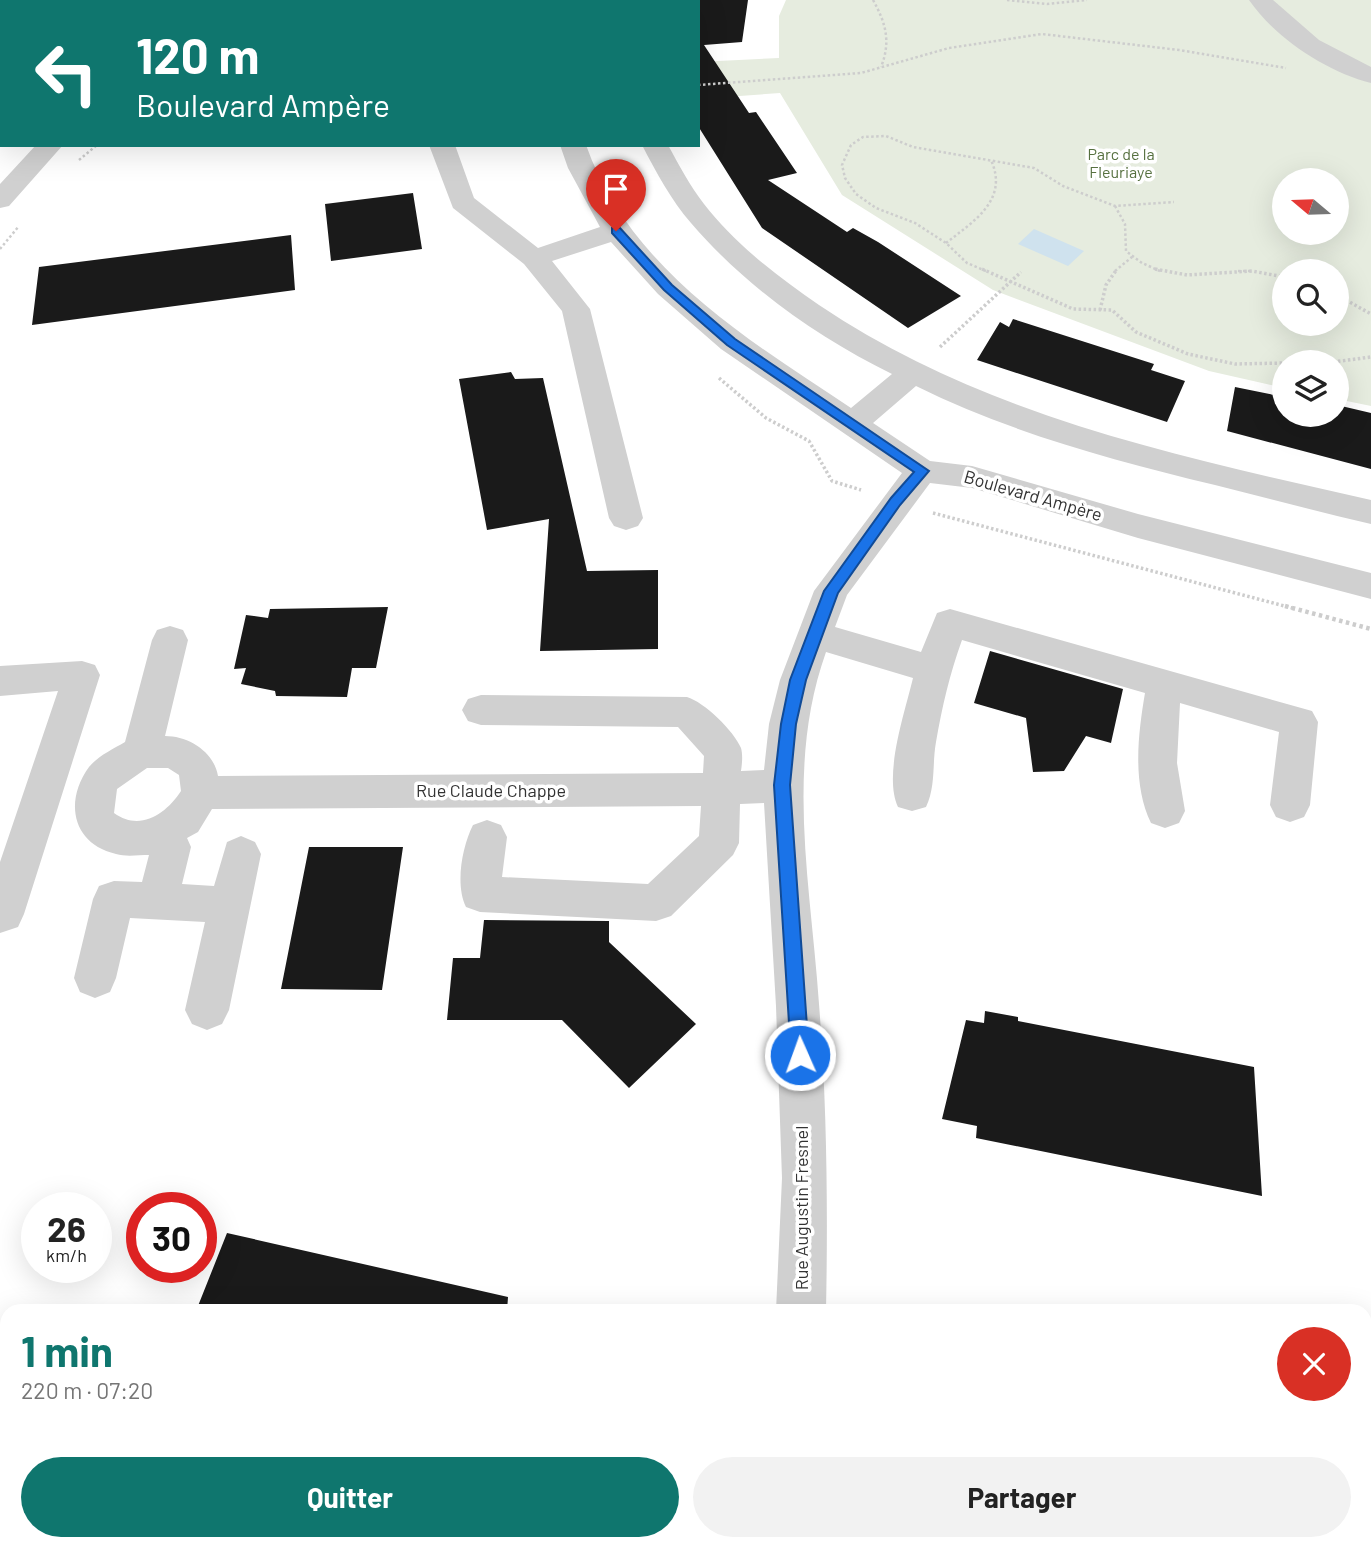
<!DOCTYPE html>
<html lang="fr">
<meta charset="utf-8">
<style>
:root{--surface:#fff;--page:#f2f2f2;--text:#222;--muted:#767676;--accent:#0f766e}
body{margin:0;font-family:Barlow,sans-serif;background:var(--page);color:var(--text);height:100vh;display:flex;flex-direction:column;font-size:26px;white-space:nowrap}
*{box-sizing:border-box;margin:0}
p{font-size:23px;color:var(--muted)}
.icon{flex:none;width:38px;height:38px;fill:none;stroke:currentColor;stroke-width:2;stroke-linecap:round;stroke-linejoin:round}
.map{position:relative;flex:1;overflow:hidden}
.panel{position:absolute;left:0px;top:1304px;width:1372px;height:247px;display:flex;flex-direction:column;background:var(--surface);border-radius:21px 21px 0 0;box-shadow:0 7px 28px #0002}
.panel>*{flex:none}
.hud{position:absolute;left:0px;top:0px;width:700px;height:147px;box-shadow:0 7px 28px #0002;background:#0f766e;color:#fff;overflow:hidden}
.needle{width:46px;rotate:289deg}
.buttons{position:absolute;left:1272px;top:168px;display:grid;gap:14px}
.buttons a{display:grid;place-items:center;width:77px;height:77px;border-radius:50%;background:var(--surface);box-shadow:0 7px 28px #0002;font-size:35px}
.speed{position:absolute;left:21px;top:1192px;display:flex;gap:14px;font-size:35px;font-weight:700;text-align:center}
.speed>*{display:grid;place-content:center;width:91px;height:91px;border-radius:50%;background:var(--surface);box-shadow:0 7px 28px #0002;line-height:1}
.speed small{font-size:18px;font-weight:400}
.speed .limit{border:10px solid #d22;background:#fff;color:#111}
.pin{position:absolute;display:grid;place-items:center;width:60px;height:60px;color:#fff;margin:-72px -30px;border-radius:50% 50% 50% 0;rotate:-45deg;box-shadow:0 0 7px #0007}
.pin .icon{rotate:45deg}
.me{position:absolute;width:77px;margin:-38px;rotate:358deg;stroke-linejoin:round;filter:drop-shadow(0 0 5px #0008)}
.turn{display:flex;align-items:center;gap:24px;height:147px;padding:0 21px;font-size:32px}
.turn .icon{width:91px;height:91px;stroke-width:2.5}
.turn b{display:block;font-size:49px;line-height:60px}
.round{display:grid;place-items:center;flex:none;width:74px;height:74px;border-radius:37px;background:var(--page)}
.overview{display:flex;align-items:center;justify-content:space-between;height:119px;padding:0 21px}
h1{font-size:42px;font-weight:700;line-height:52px;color:var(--accent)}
.primary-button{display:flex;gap:14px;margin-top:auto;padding:14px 21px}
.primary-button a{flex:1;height:80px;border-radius:42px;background:var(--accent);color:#fff;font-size:28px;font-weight:700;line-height:80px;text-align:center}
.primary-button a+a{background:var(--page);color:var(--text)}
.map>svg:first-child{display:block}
.green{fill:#e6ecdf;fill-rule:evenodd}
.water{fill:#cfe2ee}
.building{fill:#1a1a1a}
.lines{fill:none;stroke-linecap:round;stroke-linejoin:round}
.path-far2{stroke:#cdcdcd;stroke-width:2.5;stroke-dasharray:2.5 2.5;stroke-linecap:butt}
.path-far1{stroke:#cdcdcd;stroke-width:3.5;stroke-dasharray:2.5 2.5;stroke-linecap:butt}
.path{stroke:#cdcdcd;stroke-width:4.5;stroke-dasharray:3.5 3.5;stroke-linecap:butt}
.minor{fill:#d0d0d0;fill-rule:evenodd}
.route{fill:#1a73e8;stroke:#114b97;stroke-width:2}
.labels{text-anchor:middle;stroke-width:7;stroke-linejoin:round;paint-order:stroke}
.far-park-label{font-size:16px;fill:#56703f;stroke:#fff}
.street-label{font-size:18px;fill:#333;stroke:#fff}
</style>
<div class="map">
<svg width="1371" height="1550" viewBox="0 0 1371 1550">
<rect width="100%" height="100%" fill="#fff"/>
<path class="green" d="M786 0H1371V406L1337 399V362H1284V388L1209 371 993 290 842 195 780 93 698 99V62L779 58V16ZM1284 180H1337V233H1284ZM1284 271H1337V324H1284Z"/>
<path class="water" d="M1034 229 1084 251 1068 266 1018 244Z"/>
<path class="building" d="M698 0H748L742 42 704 45 749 113 756 112 797 173 768 180 847 232 853 228 878 242 961 296 908 328 762 228 698 126Z
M413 193 422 249 331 261 325 204Z
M291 235 295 290 32 325 39 267Z
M1013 319 1154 364 1151 370 1185 381 1167 422 977 360 1000 322 1009 327Z
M511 372 515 379 543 378 587 571 658 570V649L540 651 549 519 487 530 459 379Z
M1235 387 1284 397V415H1337V405L1371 413V469L1227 431Z
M388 607 376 668H352L347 697 276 696 275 691 241 684 246 668 234 669 246 615 268 618 270 609Z
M990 651 1123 689 1111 743 1086 736 1064 771 1033 772 1026 718 974 703Z
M309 847H403L382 990 281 989Z
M484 920 609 921V942L696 1024 629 1088 562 1020H447L453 958H480Z
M985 1011 1018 1017V1021L1254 1067 1262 1196 976 1138 977 1126 942 1119 966 1020 984 1023Z
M227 1233 508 1297 507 1311H196Z"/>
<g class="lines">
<path class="path-far2" d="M873 0C886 23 891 42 881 67
M1007 0 1047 4 1087 0
M698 85 861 73 949 48 1042 34 1179 50 1286 68
M79 160 97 145
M1115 206 1125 224 1126 251 1142 263 1160 271
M946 243C974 221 1009 200 991 160
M0 249 19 226
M986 271 967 263 946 243 915 223 876 208 856 194 845 178 842 165 851 145 863 137 886 136 913 147 1034 168 1063 186 1115 206 1174 202
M1115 271 1132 257
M1238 271H1253"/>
<path class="path-far1" d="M982 269 1073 309 1112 310 1136 332 1188 354 1235 364 1284 363
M1155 269 1187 275 1252 271 1284 277
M1337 295 1371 314
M1100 310 1106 285 1117 269
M940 347 1021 272
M1333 362 1371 357
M719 378 766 418 809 441 832 481 861 490
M933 513 1292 608"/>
<path class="path" d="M1285 606 1371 629"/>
<path class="minor" d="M162 0H184L161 2Z
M260 0H282L259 2Z
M326 0H348L325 2Z
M565 0H587V2H565Z
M656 0H678V2H656Z
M1249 0H1273L1319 40 1371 67V83C1327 72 1275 38 1249 0Z
M36 145H63L9 206 0 208V184Z
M429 145H455L474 198 538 248 600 227 568 168 560 145H586C630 269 747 339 851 408L892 374C817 337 745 286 691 223 671 200 656 172 642 145H668C679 165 690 186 704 204 735 244 778 277 819 305 986 417 1178 456 1371 500V524C1319 512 1267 498 1215 485 1112 460 1011 433 916 386L873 423 930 461 972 466 1138 514 1371 573V599L1138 538 972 488 930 483 847 595 835 627 921 652 937 613 950 609 1312 711 1318 722 1310 805 1304 817 1290 822 1276 817 1270 805 1279 732 1180 703 1177 763 1185 811 1179 823 1165 828 1151 823C1132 784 1138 734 1145 693L962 640C950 673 942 707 936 742 932 764 936 786 926 807L912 811 898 807C883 775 905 712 913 678L826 652C785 767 811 886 819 1004 827 1106 828 1208 826 1311H776L782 1178 776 1006 764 803 740 804 739 843 733 855 671 916 656 921 480 912 466 907C455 885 462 847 473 825L487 820 501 825 507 837 502 877 648 884 699 836 701 806 212 809 198 832 187 838 191 847 182 884 214 886 227 842 241 836 255 842 261 854 229 1010 222 1024 207 1030 192 1024 185 1010 205 922 130 918 116 978 110 992 95 998 80 992 74 978 93 899 99 886 114 881 142 882 149 855C138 855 126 857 116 854 72 844 64 801 89 767 98 756 113 749 125 742L152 640 157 630 170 626 183 630 188 640 165 736C189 736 214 752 218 776L703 773 704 756 678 727 481 725 468 721 462 710 468 699 481 695 687 697C704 702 734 731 741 748 743 755 742 764 741 771L764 770 769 724 780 680 814 591 902 473 721 349 658 294 611 242 552 261 590 309 643 518 638 526 626 530 614 526 609 518 562 311 524 264 453 208ZM147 768H168L179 775 181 791C166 814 140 832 114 813L117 789Z
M82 661 95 665 100 675 24 914 18 927 0 933V862L58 691 0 696V666Z
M761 1544H815V1550H761Z"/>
</g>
<path class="route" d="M612 228H620L672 285 735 339 929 471 900 505 838 593 806 680 796 724 790 785 809 1055 806 1062 800 1064 793 1062 791 1055 774 785 781 724 790 680 824 591 891 498 914 472 727 345 664 290 612 233Z"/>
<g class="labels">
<g class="far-park-label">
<text x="1121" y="160">Parc de la<tspan x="1121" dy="18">Fleuriaye</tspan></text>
</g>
<g class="street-label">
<text transform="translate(1033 496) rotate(16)" y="6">Boulevard Ampère</text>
<text x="491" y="797">Rue Claude Chappe</text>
<text transform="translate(802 1208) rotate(-90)" y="6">Rue Augustin Fresnel</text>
</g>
</g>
</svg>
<div class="buttons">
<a><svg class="needle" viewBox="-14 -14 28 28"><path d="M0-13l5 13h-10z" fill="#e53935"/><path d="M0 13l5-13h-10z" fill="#767676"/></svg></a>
<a><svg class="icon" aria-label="search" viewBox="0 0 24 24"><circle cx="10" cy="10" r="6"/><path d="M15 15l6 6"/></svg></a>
<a><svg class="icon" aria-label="layers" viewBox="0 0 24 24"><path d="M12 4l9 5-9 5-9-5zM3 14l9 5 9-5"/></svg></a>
</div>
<div class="speed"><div>26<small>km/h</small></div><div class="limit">30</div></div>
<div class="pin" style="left:616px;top:231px;background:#d93025"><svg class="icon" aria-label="arrive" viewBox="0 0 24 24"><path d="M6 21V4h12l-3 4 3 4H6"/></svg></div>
<svg class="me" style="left:800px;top:1055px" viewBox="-20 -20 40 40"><circle r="17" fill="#1a73e8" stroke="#fff" stroke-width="3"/><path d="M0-11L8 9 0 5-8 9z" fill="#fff"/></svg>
<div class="hud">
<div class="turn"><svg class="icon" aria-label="left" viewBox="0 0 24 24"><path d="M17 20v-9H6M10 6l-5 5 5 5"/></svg><div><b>120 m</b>Boulevard Ampère</div></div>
</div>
<section class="panel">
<div class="overview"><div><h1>1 min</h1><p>220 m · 07:20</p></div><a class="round" style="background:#d93025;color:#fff"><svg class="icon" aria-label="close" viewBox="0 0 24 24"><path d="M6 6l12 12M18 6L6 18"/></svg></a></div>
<div class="primary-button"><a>Quitter</a><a>Partager</a></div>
</section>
</div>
